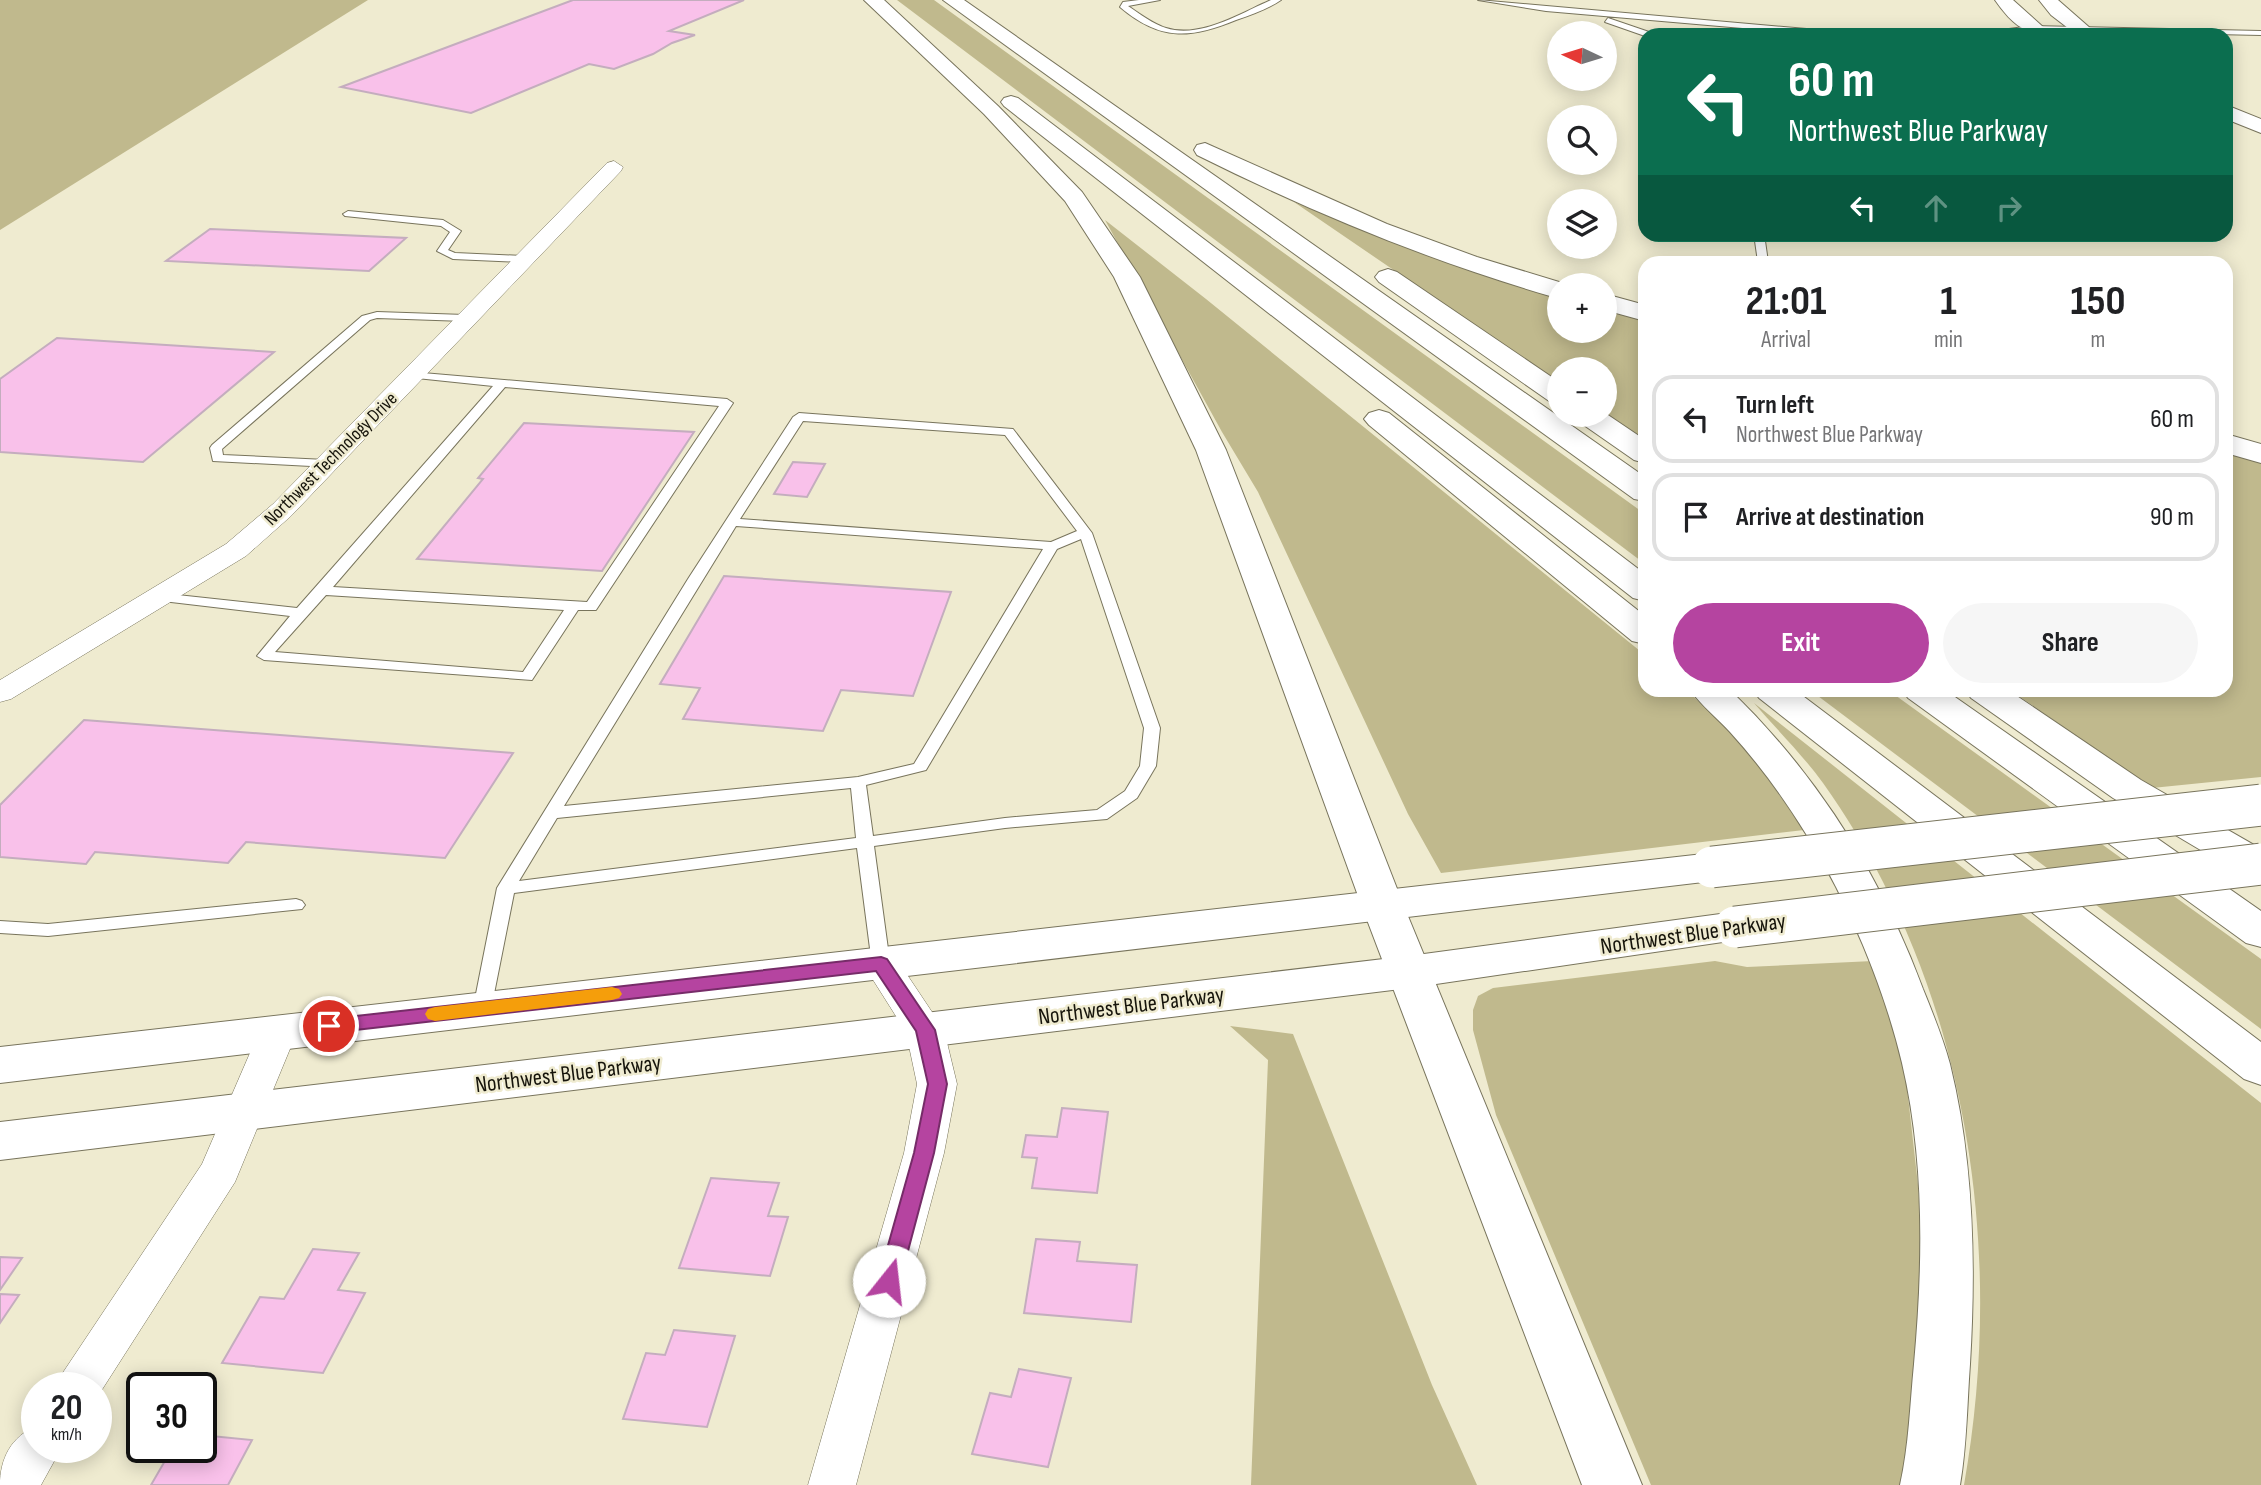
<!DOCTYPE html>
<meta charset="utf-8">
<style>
:root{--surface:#fff;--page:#f6f6f6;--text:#202124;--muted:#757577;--line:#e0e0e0;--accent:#b544a0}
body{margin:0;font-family:"Sofia Sans Condensed",sans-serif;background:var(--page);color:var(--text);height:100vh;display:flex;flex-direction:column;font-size:26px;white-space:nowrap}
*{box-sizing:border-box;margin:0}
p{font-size:23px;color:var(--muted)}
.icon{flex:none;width:38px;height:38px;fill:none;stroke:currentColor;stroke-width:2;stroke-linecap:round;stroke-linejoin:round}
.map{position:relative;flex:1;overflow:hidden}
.details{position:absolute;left:1638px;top:256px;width:595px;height:441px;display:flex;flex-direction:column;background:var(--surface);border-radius:21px;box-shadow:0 4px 18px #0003}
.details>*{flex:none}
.banner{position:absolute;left:1638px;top:28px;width:595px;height:214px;border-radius:21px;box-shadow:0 4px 18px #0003;background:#0b6e4f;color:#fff;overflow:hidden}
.needle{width:46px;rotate:274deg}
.buttons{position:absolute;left:1547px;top:21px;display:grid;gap:14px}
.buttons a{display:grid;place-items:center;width:70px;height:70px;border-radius:50%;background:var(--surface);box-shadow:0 4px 18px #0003;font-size:35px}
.speed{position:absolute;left:21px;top:1372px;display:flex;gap:14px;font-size:35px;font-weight:700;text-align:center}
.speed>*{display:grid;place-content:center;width:91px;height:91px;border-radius:50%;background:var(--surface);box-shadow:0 4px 18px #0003;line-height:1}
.speed small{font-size:18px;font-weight:400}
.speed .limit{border:4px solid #111;border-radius:10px;background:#fff;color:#111}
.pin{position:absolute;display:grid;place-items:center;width:60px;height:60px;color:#fff;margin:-30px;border:4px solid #fff;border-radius:50%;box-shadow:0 2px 7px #0007}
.me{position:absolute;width:77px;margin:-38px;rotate:16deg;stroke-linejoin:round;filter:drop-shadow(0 0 5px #0008)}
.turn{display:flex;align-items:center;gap:24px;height:147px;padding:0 35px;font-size:32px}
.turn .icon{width:91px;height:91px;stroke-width:2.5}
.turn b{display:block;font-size:49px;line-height:60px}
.lanes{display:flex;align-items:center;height:66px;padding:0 35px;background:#0003;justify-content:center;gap:35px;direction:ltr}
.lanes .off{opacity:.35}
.eta{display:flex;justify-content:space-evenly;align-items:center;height:119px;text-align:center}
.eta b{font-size:42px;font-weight:700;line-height:49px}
.primary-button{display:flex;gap:14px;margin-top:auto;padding:14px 35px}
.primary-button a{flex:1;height:80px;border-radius:42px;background:var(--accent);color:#fff;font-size:28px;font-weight:700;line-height:80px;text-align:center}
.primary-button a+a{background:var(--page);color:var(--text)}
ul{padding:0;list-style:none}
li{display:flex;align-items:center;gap:21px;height:88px;margin:0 14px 10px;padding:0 21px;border:4px solid var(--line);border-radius:21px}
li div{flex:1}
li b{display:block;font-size:26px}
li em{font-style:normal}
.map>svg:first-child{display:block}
.green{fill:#c0b98d}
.building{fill:#f9c1ea;stroke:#c4adbe;stroke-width:2}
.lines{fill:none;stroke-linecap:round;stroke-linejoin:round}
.service-casing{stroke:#78745c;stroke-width:2}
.minor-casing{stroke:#78745c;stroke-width:1}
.tertiary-casing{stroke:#78745c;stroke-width:2}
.motorway-casing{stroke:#78745c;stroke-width:2}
.service{fill:#fff;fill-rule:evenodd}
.minor{fill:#fff;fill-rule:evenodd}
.tertiary{fill:#fff;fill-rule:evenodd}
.motorway{fill:#fff;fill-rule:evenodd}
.tertiary-bridge-casing{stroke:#78745c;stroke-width:43;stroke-linecap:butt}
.tertiary-bridge{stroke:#fff;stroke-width:41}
.route{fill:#b544a0;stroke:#762c68;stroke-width:2}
.slow{fill:#f59e0b}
.labels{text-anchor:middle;stroke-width:5;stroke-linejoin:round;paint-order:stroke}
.far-street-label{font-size:19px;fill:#16140b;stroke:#efebd0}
.street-label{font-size:23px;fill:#16140b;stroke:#efebd0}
</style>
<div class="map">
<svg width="2261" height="1485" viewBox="0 0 2261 1485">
<rect width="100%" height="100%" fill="#efebd0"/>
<path class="green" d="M0 0H368L0 230Z
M897 0H934L1645 514V564Z
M1294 202 1420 253 1559 297V331H1605V311L1645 321V441L1605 414V369H1559V383Z
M1105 220 1206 299 1645 655V690H1686L1723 723 1754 759 1804 830 1441 873 1408 814 1258 492 1222 432Z
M2226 453 2261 463V777L2152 788 2010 690H2226Z
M1810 690H1888L2261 959V1029Z
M1754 703 2261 1103V1485H1964C2000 1284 1977 1065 1883 882 1866 848 1845 814 1823 783 1802 754 1777 730 1754 703Z
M1715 961 1747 967 1873 961 1905 1070 1918 1185 1926 1317 1911 1442 1900 1485H1651L1496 1115 1473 1030V1010L1478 996 1493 988Z
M1230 1026 1293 1034 1432 1385 1477 1485H1251L1268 1060Z"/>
<path class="building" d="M573 0H744L669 31 695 35 672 43 653 54 614 69 589 64 471 113 341 87Z
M210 229 406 238 369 271 166 261Z
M57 338 274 352 143 462 0 452V379Z
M524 423 694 432 602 571 417 559 483 479 478 478Z
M793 462 825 464 807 497 774 494Z
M724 576 951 592 913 696 841 690 823 731 683 719 700 688 660 684Z
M84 720 513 753 445 858 246 842 228 863 95 852 86 864 0 857V805Z
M1062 1108 1108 1112 1097 1193 1032 1188 1037 1158 1022 1157 1026 1135 1057 1137Z
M711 1178 779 1183 768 1216 788 1217 770 1276 679 1268Z
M1036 1239 1080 1242 1077 1261 1137 1265 1131 1322 1024 1313Z
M313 1249 359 1253 338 1290 365 1293 323 1373 222 1363 260 1297 284 1299Z
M0 1257 22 1258 0 1290Z
M0 1294 19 1295 0 1323Z
M674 1330 735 1336 707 1427 623 1419 646 1353 665 1355Z
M1019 1369 1071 1378 1048 1467 972 1454 990 1393 1011 1397Z
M201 1435 252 1440 228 1485H151L173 1447H201Z"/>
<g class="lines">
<defs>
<path id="service" d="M1139 0H1160L1128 6C1140 14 1153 24 1166 28 1200 39 1241 13 1271 0H1281C1268 9 1251 15 1236 20 1190 39 1160 41 1120 7L1123 2Z
M1478 0 1852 33 1856 35H1825L1546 11Z
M1608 18 1652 33 1653 35 1645 36 1605 22Z
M2032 26 2261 31V35L2032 30 1963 35Z
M348 211 443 220 461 231 448 250 455 253 523 256 528 259 523 262 453 259 437 251 450 232 441 226 345 216 343 214Z
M1754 234H1764L1768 262H1758Z
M377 312 465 315 470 318 465 321 377 318 370 320 222 449 223 455 326 460 330 461V467L213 461 210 448 212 445 362 316Z
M411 372 727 399 733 403 596 610H578L532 680 264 660 257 656 290 616 154 600 152 597 159 593 297 608 493 386 407 377V373ZM505 387 719 406 587 602 333 587ZM326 595 564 610 523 672 275 652Z
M799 413 1013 429 1092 533 1160 728 1156 766 1137 798 1107 819 1005 828 874 846 890 964 887 969H875L872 964 857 848 514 893 491 1009 489 1014 482 1016 475 1014 473 1009 497 888 688 579 793 417ZM803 421 1005 435 1077 531 1051 542 740 519ZM736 526 1043 549 914 764 858 777 564 806ZM1081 539 1144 728 1140 766 1125 791 1097 810 1005 818 873 836 866 785 926 770 1057 549ZM851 788 856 838 519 881 557 818Z
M296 899 302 901 305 905 302 909 48 936 0 933V921L48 924Z"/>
<path id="minor" d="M614 161 623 167 621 171 291 516 246 556 11 699 0 702V680L226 544 273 504 607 163Z
M881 951 894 955 944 1030 957 1084 944 1153 856 1485H808L904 1153 917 1084 906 1032 863 964 868 955Z
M278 1018 291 1022 297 1032 235 1182 96 1399V1388H55L62 1374 202 1164 259 1032 265 1022Z
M37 1426V1447H62L41 1485H0C0 1459 11 1436 37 1426Z"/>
<path id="tertiary" d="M1995 0H2013L2052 35C2024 35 2011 23 1995 0Z
M2039 0H2058L2098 35H2077L2051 15Z
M2226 105 2261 119V133L2226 119Z
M1712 853 1727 857 1733 867 1727 877 1712 881 0 1083V1047Z
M1735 912 1750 916 1757 927 1750 938 1409 988 0 1160V1122L1409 956Z"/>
<path id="motorway" d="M864 0H884L998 106 1082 192 1140 277 1226 450 1403 904 1642 1485H1582L1361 904 1196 450 1114 277 1065 201 984 114Z
M943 0H964L1645 477V501L1634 499Z
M1011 96 1018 98 1645 574V601L1633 598 1004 106 1001 102 1004 98Z
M1205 143 1387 224 1477 257 1569 285H1559V298L1550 296C1427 260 1311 212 1197 155L1194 150 1197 145Z
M1388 269 1397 272 1559 382V404L1549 401 1379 282 1375 277 1379 272Z
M1605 294 1645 305V321L1605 310Z
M1379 410 1389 413 1645 616V644L1632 641 1369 425 1364 419 1369 413Z
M1605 413 1645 440V463L1634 460 1578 421 1573 415Z
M2226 434 2261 444V463L2226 453Z
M1690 690H1730C1817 774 1881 876 1923 989 1933 1014 1943 1038 1950 1064 1974 1161 1976 1265 1970 1364 1967 1404 1967 1445 1960 1485H1900C1909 1445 1910 1404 1914 1364 1923 1265 1925 1161 1902 1063 1884 987 1848 901 1806 834 1784 798 1759 764 1730 732 1717 718 1702 706 1690 690Z
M1753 690H1795L2261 1042V1085L2244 1079 1759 698Z
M1902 690H1945L2261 911V947L2246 943 1908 698Z
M1965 690H2008L2141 780 2261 849V881L2246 877 2113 798 1971 698Z"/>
</defs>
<use href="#service" class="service-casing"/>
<use href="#minor" class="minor-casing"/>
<use href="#tertiary" class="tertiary-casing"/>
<use href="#motorway" class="motorway-casing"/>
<use href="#service" class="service"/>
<use href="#minor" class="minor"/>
<use href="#tertiary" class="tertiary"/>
<use href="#motorway" class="motorway"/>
<defs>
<path id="tertiary-bridge" d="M1712 867 2261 805
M1735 927 2261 864"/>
</defs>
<use href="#tertiary-bridge" class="tertiary-bridge-casing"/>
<use href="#tertiary-bridge" class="tertiary-bridge"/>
</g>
<path class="route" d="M881 957 887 959 935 1030 947 1084 934 1153 900 1281 896 1287 889 1290 881 1287 878 1281 914 1153 928 1084 916 1031 876 971 329 1033 322 1031 319 1026 322 1021 329 1019Z"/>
<path class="slow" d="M612 987 619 989 622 994 619 998 612 1000 435 1021 428 1019 425 1014 428 1009 435 1007Z"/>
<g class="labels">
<g class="far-street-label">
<text transform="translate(330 458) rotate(-45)" y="7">Northwest Technology Drive</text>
</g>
<g class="street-label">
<text transform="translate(1693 933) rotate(-8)" y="8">Northwest Blue Parkway</text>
<text transform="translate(1131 1005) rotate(-7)" y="8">Northwest Blue Parkway</text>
<text transform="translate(568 1073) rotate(-7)" y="8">Northwest Blue Parkway</text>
</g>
</g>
</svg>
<div class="buttons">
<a><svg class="needle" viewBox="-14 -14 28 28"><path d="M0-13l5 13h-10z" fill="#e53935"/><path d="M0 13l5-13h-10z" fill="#757577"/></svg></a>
<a><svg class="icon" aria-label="search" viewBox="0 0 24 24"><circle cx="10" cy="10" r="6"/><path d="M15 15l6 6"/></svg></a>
<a><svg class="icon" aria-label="layers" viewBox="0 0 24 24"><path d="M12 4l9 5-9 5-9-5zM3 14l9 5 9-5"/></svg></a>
<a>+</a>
<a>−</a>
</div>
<div class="speed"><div>20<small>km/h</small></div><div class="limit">30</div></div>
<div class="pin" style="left:329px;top:1026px;background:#d93025"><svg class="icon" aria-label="arrive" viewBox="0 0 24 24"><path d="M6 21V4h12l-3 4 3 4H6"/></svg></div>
<svg class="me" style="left:889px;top:1281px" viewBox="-20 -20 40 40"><circle r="19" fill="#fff"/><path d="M0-13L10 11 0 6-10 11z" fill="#b544a0"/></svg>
<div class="banner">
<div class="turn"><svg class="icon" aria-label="left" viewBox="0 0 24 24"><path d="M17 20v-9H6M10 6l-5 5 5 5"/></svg><div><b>60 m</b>Northwest Blue Parkway</div></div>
<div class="lanes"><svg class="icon" aria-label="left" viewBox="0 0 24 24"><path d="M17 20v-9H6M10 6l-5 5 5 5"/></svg><svg class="icon off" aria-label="ahead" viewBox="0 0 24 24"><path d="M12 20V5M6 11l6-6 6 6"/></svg><svg class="icon off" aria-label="right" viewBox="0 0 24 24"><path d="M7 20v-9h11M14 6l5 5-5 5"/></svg></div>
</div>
<section class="details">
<div class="eta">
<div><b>21:01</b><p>Arrival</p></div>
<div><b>1</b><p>min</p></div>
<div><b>150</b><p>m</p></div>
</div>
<ul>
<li><svg class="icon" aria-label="left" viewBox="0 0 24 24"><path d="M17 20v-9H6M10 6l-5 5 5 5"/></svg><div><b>Turn left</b><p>Northwest Blue Parkway</p></div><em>60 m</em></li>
<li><svg class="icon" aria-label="arrive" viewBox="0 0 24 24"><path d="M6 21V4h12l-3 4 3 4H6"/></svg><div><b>Arrive at destination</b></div><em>90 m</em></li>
</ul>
<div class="primary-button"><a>Exit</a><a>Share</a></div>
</section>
</div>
